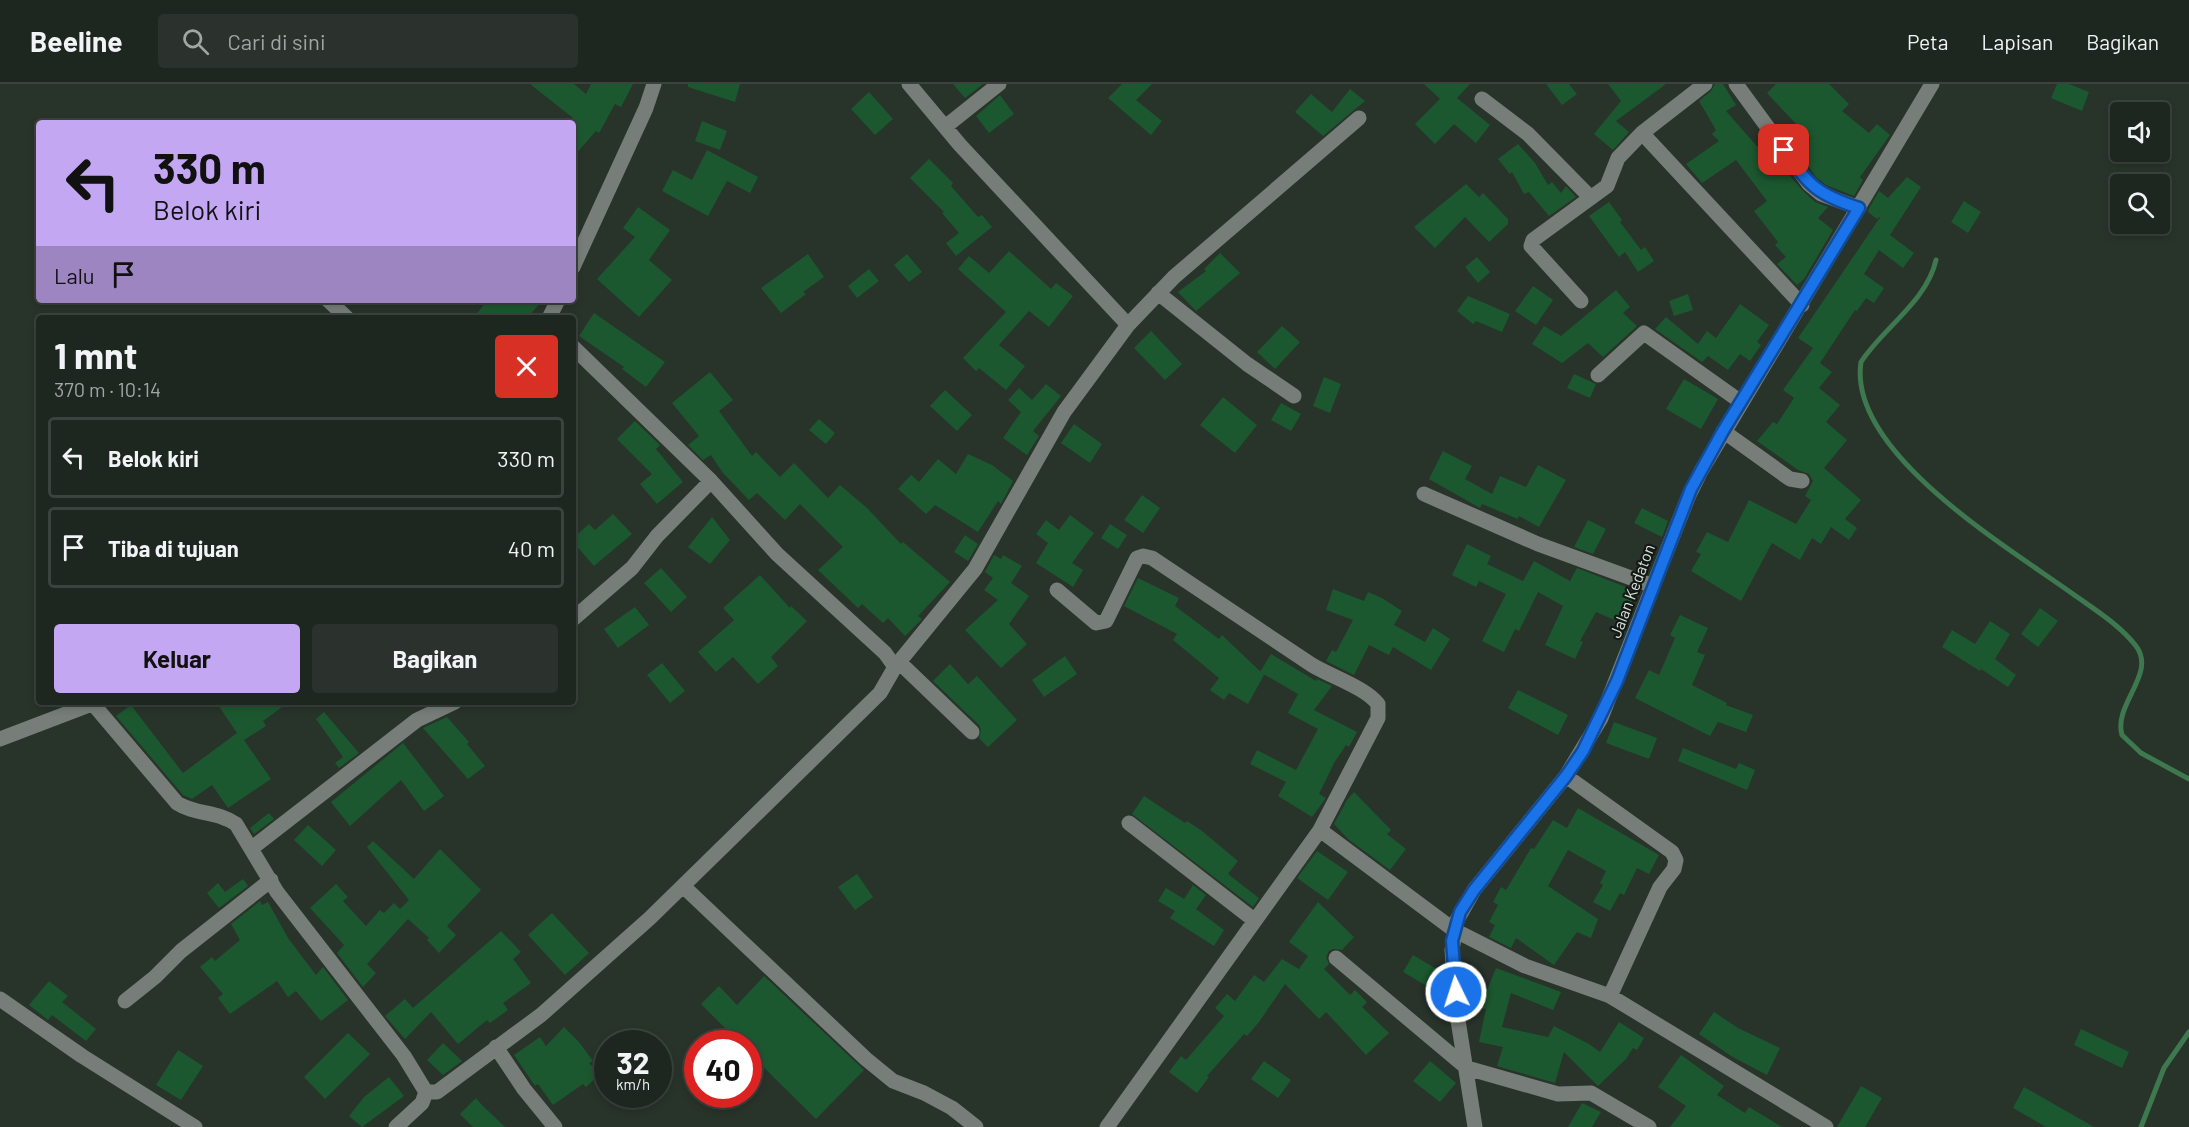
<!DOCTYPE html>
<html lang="id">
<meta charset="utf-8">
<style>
:root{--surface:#1e2620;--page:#2b322d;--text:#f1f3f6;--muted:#a1a5a5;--line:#3c433e;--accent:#c3a7f2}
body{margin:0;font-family:Barlow,sans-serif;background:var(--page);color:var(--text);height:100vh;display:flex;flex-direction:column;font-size:22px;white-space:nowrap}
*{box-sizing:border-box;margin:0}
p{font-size:20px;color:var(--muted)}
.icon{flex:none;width:33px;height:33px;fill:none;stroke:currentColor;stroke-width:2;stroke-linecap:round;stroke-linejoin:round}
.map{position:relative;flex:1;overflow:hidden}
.side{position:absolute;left:36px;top:231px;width:540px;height:390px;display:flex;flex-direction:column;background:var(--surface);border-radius:6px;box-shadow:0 3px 9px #0003,0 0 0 2px var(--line)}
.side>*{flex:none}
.banner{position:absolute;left:36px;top:36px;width:540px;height:183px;border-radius:6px;box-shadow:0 3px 9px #0003,0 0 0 2px var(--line);background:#c3a7f2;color:#111;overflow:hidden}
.buttons{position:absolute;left:2110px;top:18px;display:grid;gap:12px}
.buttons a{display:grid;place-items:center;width:60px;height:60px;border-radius:6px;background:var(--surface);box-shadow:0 3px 9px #0003,0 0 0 2px var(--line);font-size:30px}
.speed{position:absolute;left:594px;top:946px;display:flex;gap:12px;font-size:30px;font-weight:700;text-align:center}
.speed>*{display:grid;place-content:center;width:78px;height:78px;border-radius:50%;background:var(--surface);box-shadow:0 3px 9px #0003,0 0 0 2px var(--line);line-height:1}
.speed small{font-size:15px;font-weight:400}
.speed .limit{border:9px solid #d22;background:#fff;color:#111}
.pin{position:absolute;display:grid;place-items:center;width:51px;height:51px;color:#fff;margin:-26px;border-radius:12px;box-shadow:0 3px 9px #0006}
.me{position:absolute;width:66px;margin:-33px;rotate:356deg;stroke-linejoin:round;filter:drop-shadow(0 0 4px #0008)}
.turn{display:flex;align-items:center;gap:21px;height:126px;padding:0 18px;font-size:27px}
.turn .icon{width:78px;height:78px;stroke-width:2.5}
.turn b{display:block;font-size:42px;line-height:51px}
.then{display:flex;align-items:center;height:57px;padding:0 18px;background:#0003;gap:12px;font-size:22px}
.round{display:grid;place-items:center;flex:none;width:63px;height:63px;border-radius:6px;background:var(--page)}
.headline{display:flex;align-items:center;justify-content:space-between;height:102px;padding:0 18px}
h1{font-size:36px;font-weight:700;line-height:45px}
.cta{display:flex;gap:12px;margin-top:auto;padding:12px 18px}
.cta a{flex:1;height:69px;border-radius:6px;background:var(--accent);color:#111;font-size:24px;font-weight:700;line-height:69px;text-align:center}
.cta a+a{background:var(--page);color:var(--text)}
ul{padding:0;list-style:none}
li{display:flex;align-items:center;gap:18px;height:81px;margin:0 12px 9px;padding:0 6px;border:3px solid var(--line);border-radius:6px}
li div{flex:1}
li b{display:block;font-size:22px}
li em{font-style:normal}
header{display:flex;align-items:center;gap:36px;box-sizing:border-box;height:84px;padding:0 30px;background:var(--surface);border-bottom:2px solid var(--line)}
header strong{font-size:28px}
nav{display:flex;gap:33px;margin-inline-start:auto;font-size:21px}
.search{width:420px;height:54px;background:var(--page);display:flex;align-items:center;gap:15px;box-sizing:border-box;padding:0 21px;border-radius:6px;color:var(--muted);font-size:22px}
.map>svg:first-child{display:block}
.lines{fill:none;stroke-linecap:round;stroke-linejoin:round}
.stream{stroke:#3e784e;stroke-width:5}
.building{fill:#1c582f}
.minor{stroke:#777d78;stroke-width:15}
.route-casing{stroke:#114b97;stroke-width:15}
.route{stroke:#1a73e8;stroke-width:10}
.labels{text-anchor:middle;stroke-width:4.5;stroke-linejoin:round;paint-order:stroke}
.street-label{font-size:16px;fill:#dae1db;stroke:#141915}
</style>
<header>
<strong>Beeline</strong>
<div class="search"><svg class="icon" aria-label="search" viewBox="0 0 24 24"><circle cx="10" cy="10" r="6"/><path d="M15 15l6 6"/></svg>Cari di sini</div>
<nav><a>Peta</a><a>Lapisan</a><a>Bagikan</a></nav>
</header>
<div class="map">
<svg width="2189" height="1043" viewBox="0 0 2189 1043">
<rect width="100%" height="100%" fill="#28332a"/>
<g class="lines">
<path class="stream" d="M1936 176C1927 217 1883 244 1861 278 1847 368 2009 464 2073 510 2094 525 2120 541 2136 562 2157 590 2113 620 2122 651L2141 669 2189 695
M2141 1043 2164 984 2189 948"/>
</g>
<path class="building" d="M530 0H574L586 10 591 0H633L621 23 615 20 599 49 596 47 573 73V34Z
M688 0H740L735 18 688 3Z
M953 0H983L965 14Z
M1122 0H1152L1136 16 1162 37 1151 51 1108 14Z
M1424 0H1470L1457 14 1490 41 1476 59 1454 40 1435 60 1415 40 1440 15Z
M1546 0H1569L1577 10 1562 21Z
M1608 0H1666L1616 37 1629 48 1613 66 1594 50 1621 17Z
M1715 0H1723L1736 21 1726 27 1776 84 1780 80 1803 107 1815 118 1828 123 1818 134 1833 146 1804 195 1797 201 1777 180 1786 173 1775 161 1778 158 1754 127 1767 117 1736 76 1702 99 1686 80 1719 57 1712 50 1716 46 1699 17 1711 7Z
M1776 0H1829L1849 20 1842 27 1869 49 1877 40 1890 51 1860 93 1863 96 1854 112 1826 101 1816 93 1799 69 1810 55 1767 9Z
M2057 0H2069L2089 8 2082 27 2051 14Z
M1350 5 1365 17 1323 52 1295 28 1311 10 1332 28Z
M869 8 893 35 875 51 851 25Z
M1000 11 1014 30 989 49 976 32Z
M702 37 727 47 720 66 695 57Z
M1518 60 1535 79 1548 101 1552 98 1561 109 1566 102 1576 113 1549 132 1529 108 1524 110 1512 88 1510 90 1498 75Z
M707 66 758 93 750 109 727 97 708 132 662 107 673 86 692 96Z
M929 75 953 99 951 102 978 133 982 131 992 143 956 172 946 159 959 149 942 129 944 128 910 94Z
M1907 93 1921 103 1890 151 1914 169 1903 184 1879 166 1864 190 1884 204 1874 219 1866 214 1857 227 1855 226 1820 279 1832 288 1819 304 1840 321 1826 338 1847 356 1824 384 1861 416 1845 435 1857 444 1849 456 1831 443 1821 460 1812 454 1800 476 1772 459 1741 517 1691 487 1701 470 1696 468 1707 448 1728 458 1749 416 1796 440 1811 416 1805 412 1813 397 1809 390 1798 386 1757 357 1773 338 1777 340 1794 314 1783 306 1813 264 1798 254 1881 132 1877 135 1868 128V126L1879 107 1888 114Z
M1466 100 1479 113 1483 109 1508 135V140L1489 158 1465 133 1435 164 1414 143Z
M1964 117 1981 128 1968 149 1951 138Z
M1609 118 1622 136 1620 138 1641 166 1645 163 1654 177 1638 188 1625 168 1619 173 1589 132Z
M638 123 670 146 649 176 672 196 639 233 597 195 635 153 623 144Z
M1009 167 1051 205 1056 199 1073 212 1049 243 1029 227 999 261 1025 282 1006 306 979 284 976 287 963 274 1006 228 958 185 969 172 989 189Z
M1220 169 1240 189 1196 227 1178 208 1206 187 1204 185Z
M808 170 824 193 803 208 806 210 781 229 761 204Z
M907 170 922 188 909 198 894 181Z
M1477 173 1490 188 1478 199 1465 183Z
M869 185 879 197 857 214 848 202Z
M1533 202 1553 216 1536 241 1515 227Z
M1616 206 1630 223 1623 229 1637 242 1603 273 1588 259 1562 279 1532 260 1544 242 1561 252Z
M1688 210 1693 226 1674 232 1669 217Z
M1468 212 1510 230 1502 248 1476 237 1473 240 1457 227Z
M487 216H543L527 234H474Z
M1740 220 1769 241 1757 258 1761 261 1750 277 1740 270 1728 286 1708 272 1702 278 1655 245 1666 233 1698 260 1707 247 1716 254Z
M594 229 665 278 646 303 622 285 624 283 579 252Z
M1282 242 1300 258 1275 285 1257 268Z
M1151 247 1182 280 1165 296 1134 264Z
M710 288 733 316 719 327 752 372 756 368 780 393 794 379 828 414 840 401 867 424 901 460 903 458 950 498 918 532 922 535 905 552 888 534 883 539 862 520 858 524 818 486 843 463 800 420 785 436 757 409 749 416 723 389 711 371 703 376 688 361 699 352 672 319Z
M1574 290 1596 300 1590 314 1567 304Z
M1324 293 1341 300 1330 329 1313 322Z
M1684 295 1718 315 1701 345 1666 325Z
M1046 300 1061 312 1033 347 1039 352 1027 371 1003 354 1021 328 1008 316 1019 304 1032 316Z
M945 306 972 331 957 347 930 322Z
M1223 313 1257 341 1235 369 1200 341Z
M1281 319 1301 330 1291 347 1271 336Z
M819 335 835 349 826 360 809 346Z
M635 337 660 361 656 365 683 398 657 420 640 400 652 390 617 355Z
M1074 340 1102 360 1090 379 1061 359Z
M1443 367 1472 382 1465 395 1492 410 1500 392 1526 403 1538 381 1566 396 1539 443 1519 432 1518 435 1482 420 1480 424 1429 395Z
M968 370 992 381 1013 397 1001 420 998 417 978 448 935 421 926 430 898 405 911 391 919 398 938 375 956 390Z
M1142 411 1160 424 1143 449 1124 436Z
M1642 424 1668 437 1662 453 1634 439Z
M613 430 632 450 594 482 573 458V454L589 440 595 446Z
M1070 431 1094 449 1072 479 1083 486 1073 503 1036 479 1048 459 1036 450 1046 436 1059 446Z
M712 433 730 456 710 480 688 463Z
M1588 436 1606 445 1593 470 1574 463Z
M1110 440 1127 451 1118 465 1101 454Z
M965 451 978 460 968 477 954 468Z
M1467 460 1491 472 1487 480 1523 497 1534 477 1570 497 1577 484 1636 507 1630 522 1626 521 1619 538 1596 528 1580 557 1583 558 1575 575 1545 561 1563 522 1538 508 1519 547 1515 545 1504 568 1482 557 1506 510 1479 497 1476 503 1452 491Z
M994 471 1001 475 1003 471 1022 482 1011 499 1029 512 1009 540 1027 560 1001 584 965 546 998 516 984 506 993 494 985 488Z
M661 484 687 513 671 528 644 499Z
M760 491 790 524 791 522 807 537 771 573 778 582 758 600 733 573 716 588 698 568 734 536 723 524Z
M1138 494 1179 514 1175 522 1219 555 1222 551 1264 591 1248 620 1229 609 1224 616 1210 606 1219 594 1173 556 1177 550 1124 522Z
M1333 505 1364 517 1368 508 1382 514 1402 527 1394 541 1425 558 1433 544 1450 555 1431 586 1393 563 1389 571 1369 561 1354 591 1326 577 1332 566 1336 568 1353 536 1326 526Z
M635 523 649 541 618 564 604 545Z
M2040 524 2058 537 2038 563 2021 550Z
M1680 531 1708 544 1697 568 1705 571 1692 601 1727 619 1726 621 1753 631 1746 648 1718 638 1710 652 1635 614 1649 586 1659 591 1675 554 1670 551Z
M1990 537 2010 550 1995 575 2016 591 2008 603 1981 585 1980 587 1942 563 1952 546 1975 560Z
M1271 570 1316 597 1317 595 1332 602 1314 626 1357 648 1349 663 1346 661 1334 679 1319 710 1326 714 1312 733 1278 712 1286 698 1250 680 1257 666 1296 686 1318 645 1288 629 1298 610 1260 588Z
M1065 572 1077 590 1044 613 1032 596Z
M662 579 685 607 670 619 647 591Z
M950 580 968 600 977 592 1017 636 988 663 979 654 981 646 979 641 933 597Z
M1518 606 1568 631 1558 651 1508 624Z
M216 618H289L263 637 266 642 244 656 271 695 228 724 212 701 192 715 183 711 116 632 131 621 183 689 237 649Z
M324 628 359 669 339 684 335 679 343 673 316 635Z
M447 633 469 658 467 660 485 682 468 695 423 644Z
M1614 638 1657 654 1649 675 1606 659Z
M403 659 444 712 424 727 401 696 350 742 331 718Z
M1683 664 1736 685 1739 679 1755 686 1747 706 1678 677Z
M1354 708 1391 746 1387 750 1406 765 1390 786 1348 755 1334 740 1347 716Z
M1144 712 1185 739 1187 737 1202 747 1238 777 1228 790 1259 814 1253 823 1132 730Z
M1578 724 1659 771 1649 790 1637 784 1624 811 1620 809 1610 827 1593 818 1603 801 1600 799 1606 787 1568 766 1548 802 1598 835 1591 854 1577 848 1554 881 1516 854 1511 864 1489 853 1495 841 1489 838 1498 821 1493 818 1501 803 1506 806 1531 764 1534 765 1553 736 1567 744Z
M269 729 274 735 254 750 250 744Z
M308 741 336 766 322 782 294 756Z
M373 757 414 795 440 765 481 806 447 842 456 851 439 869 427 856 429 854 408 835 367 880 376 889 363 903 337 869 344 861 310 824 336 800 348 813 343 817 366 842 380 826 384 829 394 819 400 825 409 816 367 763Z
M1317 767 1348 788 1328 816 1297 794Z
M857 790 873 813 855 826 838 803Z
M243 795 248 802 219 824 207 809 218 799 225 808Z
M1193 801 1206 811 1196 825 1224 846 1214 862 1170 834 1175 827 1158 817 1166 804 1184 815Z
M260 817 262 821 268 818 288 854 316 891 323 883 348 916 321 937 296 907 288 913 277 897 230 930 218 914 223 910 200 883 212 873 215 877 240 856 231 840Z
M1318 818 1354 853 1342 866 1333 865 1329 867 1326 873 1329 880 1324 885 1350 911 1355 906 1367 918 1362 923 1389 949 1366 971 1326 928 1319 935 1285 900 1259 938 1247 952 1244 950 1207 992 1209 993 1197 1009 1169 988 1181 972 1186 976 1224 932 1215 924 1227 910 1235 917 1254 891 1264 898 1282 875 1299 885 1308 872 1289 858Z
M552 829 589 869 565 891 528 851Z
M501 847 521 868 513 875 531 899 503 919 508 926 490 939 487 936 458 960 431 928 405 955 385 932 405 915 413 924Z
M1413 871 1440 887 1430 904 1403 888Z
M1496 884 1561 908 1553 926 1511 909 1502 943 1548 953 1554 942 1589 960 1600 968 1619 938 1644 954 1637 966 1633 964 1626 975 1598 1002 1564 968 1555 999 1497 982 1503 963 1479 958 1486 925 1475 923 1480 904 1487 906Z
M764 892 864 986 816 1035 748 968V960H741L701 920 719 902 737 921Z
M49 897 68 912 62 918 96 945 86 957 52 931 48 936 29 921Z
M1714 928 1738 944 1780 964 1767 991 1731 972 1699 950Z
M564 943 579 958 593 977 589 979 600 990 586 1003 583 1000 553 1021 538 1000 535 1002 514 971 540 953 546 962Z
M2081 945 2129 968 2122 984 2074 961Z
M348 949 370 970 325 1015 304 993Z
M443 959 462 977 443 991 427 976Z
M178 966 203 982 181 1016 156 1001Z
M1681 971 1724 1002 1717 1011 1745 1029 1749 1023 1782 1043H1670L1686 1022 1658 1003Z
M1264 977 1291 996 1278 1014 1251 995Z
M1430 977 1456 999 1440 1018 1413 997Z
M389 993 404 1012 362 1043 349 1032 364 1013Z
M1861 1002 1882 1014 1865 1043H1837Z
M2024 1003 2094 1043H2046L2013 1024Z
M476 1014 481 1020 505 1043H473L460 1030Z
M1582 1019 1601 1028 1592 1043H1568Z"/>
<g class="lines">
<path class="minor" d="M1736 0 1809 100 1821 110 1859 124
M1482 15 1528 50 1591 114
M945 43 999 0
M1642 49 1802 221
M573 183 646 24 654 0
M1158 209 1247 280 1294 312
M328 216 347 234
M1581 217 1531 162 1533 156 1607 102 1618 74 1642 49 1705 0
M549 234 558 216
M1128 241 1174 193 1359 34
M573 263 711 397 777 470 885 569 895 583 975 485 1064 328 1128 241 960 61 909 0
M1598 291 1644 249 1741 318
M1723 347 1790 395 1802 397
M1424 410 1538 460 1653 502
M1057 506 1096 539 1106 537 1137 474 1143 472 1152 474 1312 581C1332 593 1366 604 1378 620V634L1320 746 1454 846 1525 882 1610 912 1826 1043
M573 535 632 484 657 452 711 397
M899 578 972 648
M93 620 177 719C195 731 218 727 236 740L277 808 404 972 426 1008 422 1019 396 1043
M0 655 97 618
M1566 692 1672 768 1676 776 1674 785 1660 803 1610 912
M1129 739 1254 836
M252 764 417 636 455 618
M683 802 866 975 893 997 924 1009 952 1024 976 1043
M1336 874 1467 984 1558 1010 1591 1009 1649 1043
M0 915 82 972 195 1043
M125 917 155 893 181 867 271 796
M496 963 524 1005 555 1043
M426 1008H437L541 931 650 834 880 609 895 583
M1107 1043 1320 746
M1475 1043 1457 930 1452 866 1457 836 1474 806 1566 692 1601 634 1689 411 1701 387 1932 0"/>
</g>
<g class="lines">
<defs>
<path id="route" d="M1456 908 1452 857 1460 828 1474 806 1566 692 1583 667 1617 597 1691 405 1723 347 1859 124C1816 110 1810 102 1784 66"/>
</defs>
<use href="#route" class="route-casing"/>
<use href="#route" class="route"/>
</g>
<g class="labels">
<g class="street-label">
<text transform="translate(1632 507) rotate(-69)" y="6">Jalan Kedaton</text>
</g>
</g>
</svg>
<div class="buttons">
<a><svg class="icon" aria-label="sound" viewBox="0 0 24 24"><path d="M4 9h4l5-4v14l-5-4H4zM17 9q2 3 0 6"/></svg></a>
<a><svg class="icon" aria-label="search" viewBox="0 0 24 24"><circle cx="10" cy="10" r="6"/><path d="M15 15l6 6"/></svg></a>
</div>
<div class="speed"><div>32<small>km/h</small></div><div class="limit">40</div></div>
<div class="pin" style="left:1784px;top:66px;background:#d93025"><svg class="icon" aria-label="arrive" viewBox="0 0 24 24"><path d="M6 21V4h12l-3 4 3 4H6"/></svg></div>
<svg class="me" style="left:1456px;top:908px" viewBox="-20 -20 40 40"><circle r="17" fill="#1a73e8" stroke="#fff" stroke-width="3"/><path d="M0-11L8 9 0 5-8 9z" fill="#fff"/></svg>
<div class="banner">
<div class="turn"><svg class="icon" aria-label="left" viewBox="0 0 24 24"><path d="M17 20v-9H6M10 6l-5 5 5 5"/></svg><div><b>330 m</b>Belok kiri</div></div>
<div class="then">Lalu<svg class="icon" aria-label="arrive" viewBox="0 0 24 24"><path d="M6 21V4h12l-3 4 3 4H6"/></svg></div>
</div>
<section class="side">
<div class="headline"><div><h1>1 mnt</h1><p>370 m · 10:14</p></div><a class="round" style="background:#d93025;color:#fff"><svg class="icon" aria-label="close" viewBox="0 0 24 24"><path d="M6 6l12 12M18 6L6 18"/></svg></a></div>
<ul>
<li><svg class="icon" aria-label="left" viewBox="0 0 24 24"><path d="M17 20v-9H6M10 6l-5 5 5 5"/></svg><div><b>Belok kiri</b></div><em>330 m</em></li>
<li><svg class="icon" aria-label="arrive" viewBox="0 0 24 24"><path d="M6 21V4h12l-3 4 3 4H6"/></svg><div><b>Tiba di tujuan</b></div><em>40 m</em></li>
</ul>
<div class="cta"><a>Keluar</a><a>Bagikan</a></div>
</section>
</div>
